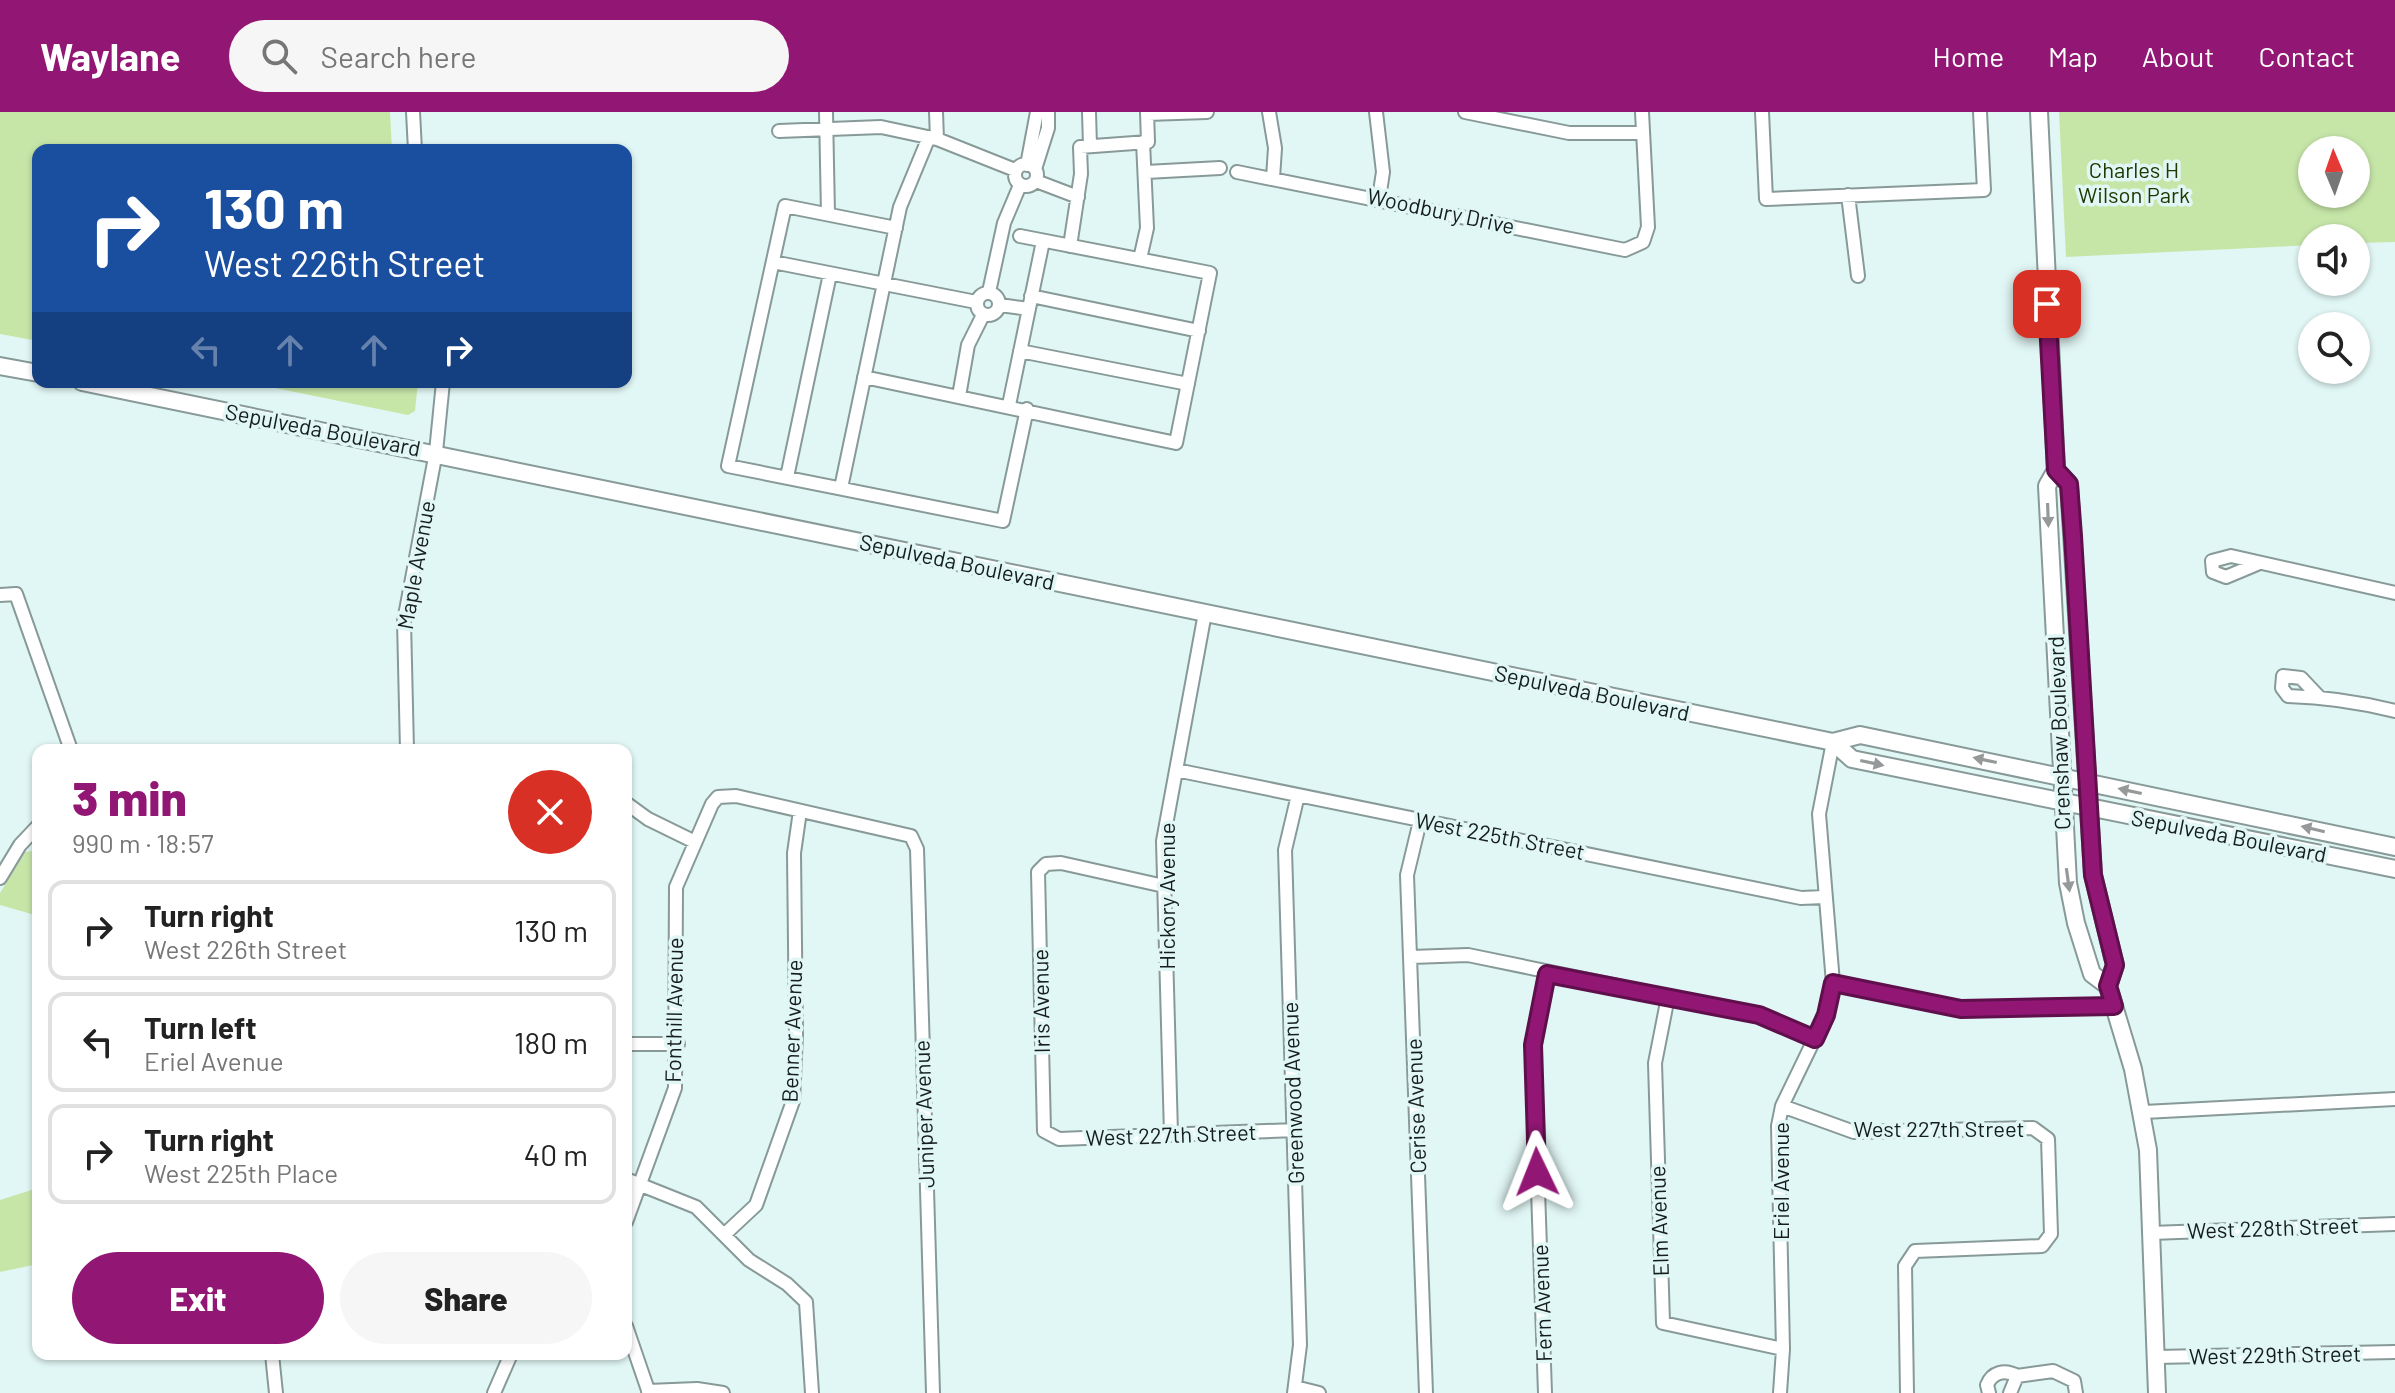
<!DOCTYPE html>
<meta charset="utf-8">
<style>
:root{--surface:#fff;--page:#f6f6f6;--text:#222;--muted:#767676;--line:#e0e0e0;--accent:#921774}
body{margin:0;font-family:Barlow,sans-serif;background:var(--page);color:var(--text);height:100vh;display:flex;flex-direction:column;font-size:30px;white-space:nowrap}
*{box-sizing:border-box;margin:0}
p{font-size:26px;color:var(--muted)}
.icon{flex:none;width:44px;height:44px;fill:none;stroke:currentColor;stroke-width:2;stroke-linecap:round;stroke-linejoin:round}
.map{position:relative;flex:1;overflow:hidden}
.panel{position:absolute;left:32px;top:632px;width:600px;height:616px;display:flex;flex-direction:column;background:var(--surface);border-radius:16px;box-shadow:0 2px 6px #0004}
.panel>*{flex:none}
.banner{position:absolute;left:32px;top:32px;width:600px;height:244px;border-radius:16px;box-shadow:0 2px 6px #0004;background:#1a4fa0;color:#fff;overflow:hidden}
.needle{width:52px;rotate:358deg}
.controls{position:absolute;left:2298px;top:24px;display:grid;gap:16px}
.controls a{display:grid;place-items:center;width:72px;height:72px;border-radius:50%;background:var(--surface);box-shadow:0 2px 6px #0004;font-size:40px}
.pin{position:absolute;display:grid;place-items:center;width:68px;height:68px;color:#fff;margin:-34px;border-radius:16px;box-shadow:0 4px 12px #0006}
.me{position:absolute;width:88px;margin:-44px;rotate:358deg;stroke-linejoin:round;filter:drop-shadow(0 0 6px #0008)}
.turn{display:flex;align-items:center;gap:28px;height:168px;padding:0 40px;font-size:36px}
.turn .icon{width:104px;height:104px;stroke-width:2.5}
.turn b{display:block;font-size:56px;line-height:68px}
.lanes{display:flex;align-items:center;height:76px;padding:0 40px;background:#0003;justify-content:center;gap:40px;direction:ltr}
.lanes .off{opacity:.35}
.round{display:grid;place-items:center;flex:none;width:84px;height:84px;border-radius:42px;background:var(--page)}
.headline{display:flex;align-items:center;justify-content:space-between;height:136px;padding:0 40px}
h1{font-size:48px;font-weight:800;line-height:60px;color:var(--accent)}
.primary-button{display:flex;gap:16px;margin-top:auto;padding:16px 40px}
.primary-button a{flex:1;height:92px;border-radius:48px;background:var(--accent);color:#fff;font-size:32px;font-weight:800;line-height:92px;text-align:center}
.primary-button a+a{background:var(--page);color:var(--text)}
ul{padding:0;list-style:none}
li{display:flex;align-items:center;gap:24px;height:100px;margin:0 16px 12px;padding:0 24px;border:4px solid var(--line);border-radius:16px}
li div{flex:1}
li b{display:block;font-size:30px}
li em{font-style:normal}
header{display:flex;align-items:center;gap:48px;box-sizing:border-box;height:112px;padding:0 40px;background:var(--accent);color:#fff}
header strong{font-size:38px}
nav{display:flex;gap:44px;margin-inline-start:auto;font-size:28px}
.search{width:560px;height:72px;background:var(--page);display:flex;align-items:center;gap:20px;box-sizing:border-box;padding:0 28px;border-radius:44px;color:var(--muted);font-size:30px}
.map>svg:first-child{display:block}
.green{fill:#c6e6a8;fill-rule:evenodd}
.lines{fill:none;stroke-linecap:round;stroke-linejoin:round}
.minor-casing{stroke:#879a98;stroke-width:16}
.major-casing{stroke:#879a98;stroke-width:20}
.minor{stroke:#fff;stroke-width:12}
.major{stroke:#fff;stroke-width:16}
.oneway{fill:#969999}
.route-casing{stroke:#5f0f4b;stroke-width:20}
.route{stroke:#921774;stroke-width:14}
.labels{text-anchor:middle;stroke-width:7;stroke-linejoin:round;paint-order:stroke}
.park-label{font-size:22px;fill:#203700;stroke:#e1f7f5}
.street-label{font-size:22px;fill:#161d1d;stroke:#e1f7f5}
</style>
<header>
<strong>Waylane</strong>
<div class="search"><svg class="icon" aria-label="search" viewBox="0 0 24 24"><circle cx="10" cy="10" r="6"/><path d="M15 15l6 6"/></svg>Search here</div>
<nav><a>Home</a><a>Map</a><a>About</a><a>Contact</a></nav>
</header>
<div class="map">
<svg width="2395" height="1281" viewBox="0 0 2395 1281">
<rect width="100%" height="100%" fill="#e1f7f5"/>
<path class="green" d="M0 0H390L392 38H38V229L0 222Z
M2059 0H2395V130L2356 131V126H2312V133L2066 145ZM2312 38H2356V82H2312Z
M245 270H418L415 299 408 303Z
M38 738V804L0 793V781L25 740Z
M38 1076V1152L0 1160V1088Z"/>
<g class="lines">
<defs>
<path id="minor" d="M413 0 415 38
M826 0 828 102
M936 0 937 27
M1089 0 1090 34
M1269 0 1275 36 1273 66
M1376 0 1383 60 1379 86
M1465 0 1569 21H1642
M1762 0 1766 87 1984 78 1980 0
M1147 2 1207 0
M779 19 881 15 937 27 1015 58
M1015 63a11 11 0 1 1 22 0a11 11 0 1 1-22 0Z
M1027 53 1037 0
M1035 57 1048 16V0
M1146 60 1220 56
M1237 60 1625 138 1643 130 1648 115 1642 0
M1036 69 1078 85
M1848 83 1858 164
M896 116 785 94 728 354 1003 409 1027 297
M1070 134 1081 62 1080 35 1148 30 1147 0
M1140 147 1147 116 1143 30
M773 150 976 190
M989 180 1004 111 1020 73
M977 192a11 11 0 1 1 22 0a11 11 0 1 1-22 0Z
M1031 184 1199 219
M1000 193 1029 197
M1020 239 1188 272
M864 265 1176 331 1210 161 1020 124
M959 284 968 233 983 203
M1009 293 1043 129
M787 365 830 162
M841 376 900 95 929 25
M2257 452 2226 465 2213 460 2212 449 2231 444 2395 481
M0 483 16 482 71 638
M2319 585 2301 566 2283 564 2282 576 2288 584C2326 585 2359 590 2395 599
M407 638 404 509 436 340 443 270
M1176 658 1801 786 1824 785
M626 691 648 707 695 730
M1420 709 1407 763 1426 1281
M0 766 20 733 38 714
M1164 774 1061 751 1046 752 1038 760 1044 1019 1059 1027 1295 1018
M1411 845 1468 843 1759 903 1815 927
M1833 871 1961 897 2114 894
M1668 885 1655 951 1663 1211 1783 1237
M626 932H678
M1782 994 1854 1020 2033 1016 2048 1027 2051 1122 2042 1134 1915 1139 1905 1154 1907 1281
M2144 1000 2395 987
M1171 1022 1163 729 1205 501
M626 1067 696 1095 749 1148 787 1172 806 1190 812 1281
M626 1110 675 976 676 775 712 692 718 685 736 684 911 724 917 737 933 1281
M2151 1121 2395 1112
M725 1122 756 1093 793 989 796 922 794 741 800 699
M626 1214 649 1281
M272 1242 276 1281
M2156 1245 2395 1240
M2017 1264 2053 1259 2074 1269 2076 1281
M1295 1275 1319 1281
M648 1279 697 1277 723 1281
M494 1281 511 1242
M1294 1281 1300 1233 1285 738 1298 683
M1545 1281 1533 933 1547 862
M1780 1281 1783 1237 1778 1014 1782 994 1826 903 1833 871 1819 702 1833 630
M1989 1281 1987 1273C1992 1260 2005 1257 2017 1264
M2010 1281 2017 1264"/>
<path id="major" d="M2039 0 2056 358 2047 374 2068 771 2076 811 2092 862 2108 874
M0 254 38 261
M82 270 1833 630 1860 623 2395 735
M2056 358 2069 372 2093 763 2115 853 2108 874 2133 957 2148 1038 2157 1281
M1833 630 1852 647 2395 757"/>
</defs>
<use href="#minor" class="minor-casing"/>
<use href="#major" class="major-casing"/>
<use href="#minor" class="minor"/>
<use href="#major" class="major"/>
</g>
<defs><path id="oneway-solid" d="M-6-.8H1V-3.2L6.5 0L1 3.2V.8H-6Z" transform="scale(2)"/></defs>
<g class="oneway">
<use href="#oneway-solid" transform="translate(2048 403) rotate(88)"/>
<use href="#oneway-solid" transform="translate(1985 648) rotate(-168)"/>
<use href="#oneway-solid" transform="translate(1872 651) rotate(12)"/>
<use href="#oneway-solid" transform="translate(2130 679) rotate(-168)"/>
<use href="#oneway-solid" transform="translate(2313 717) rotate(-167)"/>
<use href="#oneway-solid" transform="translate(2068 768) rotate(82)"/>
</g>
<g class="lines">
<defs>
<path id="route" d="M1537 1060 1533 933 1547 862 1759 903 1815 927 1826 903 1833 871 1961 897 2114 894 2108 874 2115 853 2093 763 2073 424 2069 372 2056 358 2047 192"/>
</defs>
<use href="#route" class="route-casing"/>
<use href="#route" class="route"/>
</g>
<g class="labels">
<g class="park-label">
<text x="2134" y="66">Charles H<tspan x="2134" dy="25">Wilson Park</tspan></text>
</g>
<g class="street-label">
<text transform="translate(1441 99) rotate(12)" y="8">Woodbury Drive</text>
<text transform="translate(323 318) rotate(11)" y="8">Sepulveda Boulevard</text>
<text transform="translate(957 450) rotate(12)" y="8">Sepulveda Boulevard</text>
<text transform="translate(416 453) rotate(-80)" y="8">Maple Avenue</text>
<text transform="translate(1592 581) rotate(12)" y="8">Sepulveda Boulevard</text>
<text transform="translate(2059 621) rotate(-92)" y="8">Crenshaw Boulevard</text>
<text transform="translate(1500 724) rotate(11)" y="8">West 225th Street</text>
<text transform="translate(2229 724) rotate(11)" y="8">Sepulveda Boulevard</text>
<text transform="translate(1167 784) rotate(-90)" y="8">Hickory Avenue</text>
<text transform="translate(1041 889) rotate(-91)" y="8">Iris Avenue</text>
<text transform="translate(674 898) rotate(-89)" y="8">Fonthill Avenue</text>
<text transform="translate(792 919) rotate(-88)" y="8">Benner Avenue</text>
<text transform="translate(1293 981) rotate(-92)" y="8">Greenwood Avenue</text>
<text transform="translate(1416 994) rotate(-92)" y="8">Cerise Avenue</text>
<text transform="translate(924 1002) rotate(-92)" y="8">Juniper Avenue</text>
<text x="1939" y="1025">West 227th Street</text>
<text transform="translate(1171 1023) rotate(-2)" y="8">West 227th Street</text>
<text transform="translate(1781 1069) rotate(-90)" y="8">Eriel Avenue</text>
<text transform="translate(1659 1109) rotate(-92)" y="8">Elm Avenue</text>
<text transform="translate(2273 1116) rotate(-2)" y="8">West 228th Street</text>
<text transform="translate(1542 1191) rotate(-92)" y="8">Fern Avenue</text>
<text transform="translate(2275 1243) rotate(-1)" y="8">West 229th Street</text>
</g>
</g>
</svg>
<div class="controls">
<a><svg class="needle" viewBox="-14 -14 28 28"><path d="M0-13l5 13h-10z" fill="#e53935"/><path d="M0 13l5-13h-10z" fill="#767676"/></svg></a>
<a><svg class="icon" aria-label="sound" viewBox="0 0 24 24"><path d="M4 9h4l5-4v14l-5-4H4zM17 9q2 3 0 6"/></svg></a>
<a><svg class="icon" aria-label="search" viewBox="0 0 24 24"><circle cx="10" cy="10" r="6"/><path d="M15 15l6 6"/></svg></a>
</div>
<div class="pin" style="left:2047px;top:192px;background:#d93025"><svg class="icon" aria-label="arrive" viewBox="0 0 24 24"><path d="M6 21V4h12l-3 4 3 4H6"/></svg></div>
<svg class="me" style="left:1537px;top:1060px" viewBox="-20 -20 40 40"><path d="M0-17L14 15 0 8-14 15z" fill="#921774" stroke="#fff" stroke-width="4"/></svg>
<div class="banner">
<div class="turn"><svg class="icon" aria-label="right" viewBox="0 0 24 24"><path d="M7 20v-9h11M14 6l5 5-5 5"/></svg><div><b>130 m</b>West 226th Street</div></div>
<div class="lanes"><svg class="icon off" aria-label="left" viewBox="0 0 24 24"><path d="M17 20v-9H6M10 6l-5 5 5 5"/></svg><svg class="icon off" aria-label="ahead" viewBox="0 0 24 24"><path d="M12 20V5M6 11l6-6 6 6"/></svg><svg class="icon off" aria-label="ahead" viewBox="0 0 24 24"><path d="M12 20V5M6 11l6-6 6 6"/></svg><svg class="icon" aria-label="right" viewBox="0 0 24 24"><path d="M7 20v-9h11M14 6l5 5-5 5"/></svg></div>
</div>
<section class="panel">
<div class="headline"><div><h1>3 min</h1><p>990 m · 18:57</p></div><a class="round" style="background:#d93025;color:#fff"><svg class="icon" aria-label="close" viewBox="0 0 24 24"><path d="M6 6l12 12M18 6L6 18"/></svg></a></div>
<ul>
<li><svg class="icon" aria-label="right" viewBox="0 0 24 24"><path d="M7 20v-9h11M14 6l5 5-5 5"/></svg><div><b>Turn right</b><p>West 226th Street</p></div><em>130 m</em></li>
<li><svg class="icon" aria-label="left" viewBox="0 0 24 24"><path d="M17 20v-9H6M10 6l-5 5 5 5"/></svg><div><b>Turn left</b><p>Eriel Avenue</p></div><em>180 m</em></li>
<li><svg class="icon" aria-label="right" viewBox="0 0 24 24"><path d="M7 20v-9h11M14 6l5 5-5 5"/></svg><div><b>Turn right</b><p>West 225th Place</p></div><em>40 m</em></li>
</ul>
<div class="primary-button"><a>Exit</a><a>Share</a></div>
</section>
</div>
